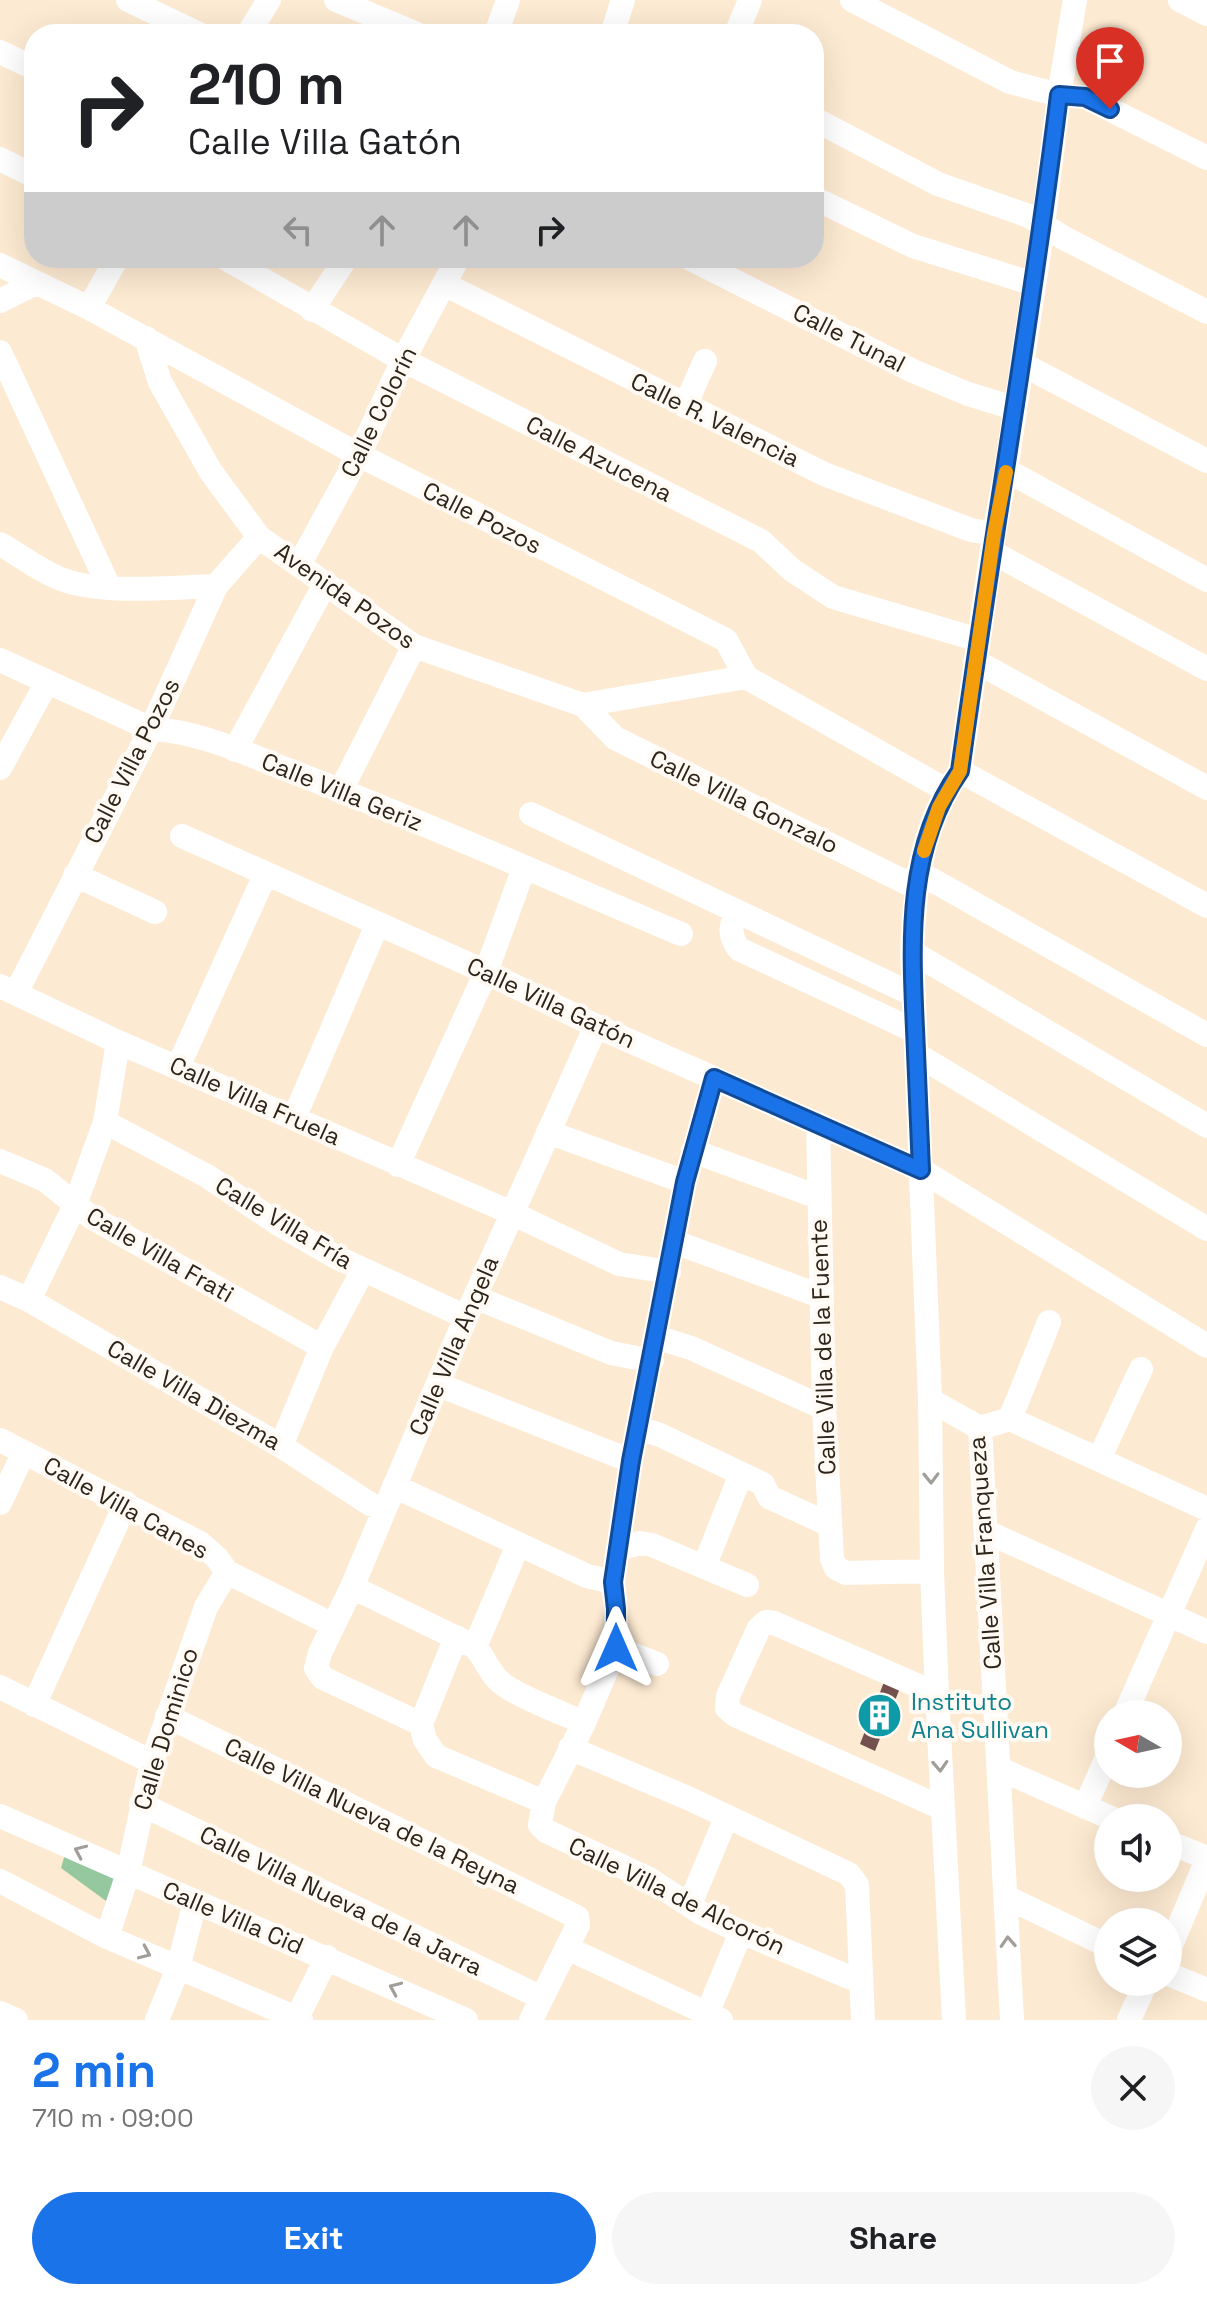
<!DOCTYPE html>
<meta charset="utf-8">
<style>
:root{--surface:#fff;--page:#f6f6f6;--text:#202124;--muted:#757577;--accent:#1a73e8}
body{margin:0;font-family:"Space Grotesk",sans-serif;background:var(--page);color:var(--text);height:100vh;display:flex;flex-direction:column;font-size:30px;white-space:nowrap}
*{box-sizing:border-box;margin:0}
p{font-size:26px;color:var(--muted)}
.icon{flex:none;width:44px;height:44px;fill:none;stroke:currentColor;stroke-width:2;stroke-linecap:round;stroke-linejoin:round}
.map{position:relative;height:2020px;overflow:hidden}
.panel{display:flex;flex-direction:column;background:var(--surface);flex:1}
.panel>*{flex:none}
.top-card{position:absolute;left:24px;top:24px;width:800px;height:244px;border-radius:32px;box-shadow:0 8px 32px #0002;background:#fff;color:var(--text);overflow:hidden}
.needle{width:52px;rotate:279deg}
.tools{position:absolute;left:1094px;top:1700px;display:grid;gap:16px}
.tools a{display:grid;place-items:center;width:88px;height:88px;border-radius:50%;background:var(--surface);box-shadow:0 8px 32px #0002;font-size:40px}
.pin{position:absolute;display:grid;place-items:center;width:68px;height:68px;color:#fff;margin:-82px -34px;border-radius:50% 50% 50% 0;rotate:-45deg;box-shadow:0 0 8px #0007}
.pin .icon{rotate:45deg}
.me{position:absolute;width:88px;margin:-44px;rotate:0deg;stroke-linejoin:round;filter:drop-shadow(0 0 6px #0008)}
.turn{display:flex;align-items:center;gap:28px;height:168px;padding:0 32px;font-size:36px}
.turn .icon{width:104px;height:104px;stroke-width:2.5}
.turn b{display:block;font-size:56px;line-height:68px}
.lanes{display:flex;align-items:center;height:76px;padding:0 32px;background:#0003;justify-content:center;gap:40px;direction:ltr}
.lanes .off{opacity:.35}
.round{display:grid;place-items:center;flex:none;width:84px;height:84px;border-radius:42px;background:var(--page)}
.head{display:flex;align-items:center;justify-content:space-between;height:136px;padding:0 32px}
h1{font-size:48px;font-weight:700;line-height:60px;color:var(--accent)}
.cta{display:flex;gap:16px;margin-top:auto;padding:16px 32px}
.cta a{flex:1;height:92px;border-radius:48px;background:var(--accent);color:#fff;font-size:32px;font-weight:700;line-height:92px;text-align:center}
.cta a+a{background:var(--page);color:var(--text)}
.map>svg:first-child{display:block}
.green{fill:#96c89f}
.building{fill:#73504d}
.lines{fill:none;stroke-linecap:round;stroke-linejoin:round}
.minor{stroke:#fff;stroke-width:24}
.oneway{stroke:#a19d98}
.route-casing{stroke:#114b97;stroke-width:20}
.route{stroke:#1a73e8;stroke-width:14}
.slow{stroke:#f59e0b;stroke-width:14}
.labels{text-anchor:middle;stroke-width:8;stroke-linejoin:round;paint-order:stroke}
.street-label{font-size:24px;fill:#2e251a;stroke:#fffaf4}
.culture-label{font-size:24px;fill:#0d838f;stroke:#fffaf4;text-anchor:start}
</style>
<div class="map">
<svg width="1207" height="2020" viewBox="0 0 1207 2020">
<rect width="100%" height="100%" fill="#fdead2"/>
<path class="green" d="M70 1837 124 1859 106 1901 61 1868Z"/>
<path class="building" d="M884 1682 900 1688 875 1751 860 1744Z"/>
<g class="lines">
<path class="minor" d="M128 0 199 34
M336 0 417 34
M852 0 1010 82 1059 95 1085 97 1207 158
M1180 0 1207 14
M248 34 269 0
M496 34 508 0
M612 34 623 0
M736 34 750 0
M0 52 34 68
M814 119 938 184 1029 216 1064 238 1207 312
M0 159 34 176
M814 198 913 246 1034 284
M225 258 403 360 761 541 792 570 833 597 979 640
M689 258 913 371 968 394 1014 408
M0 265 89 308 359 455 726 640 746 677 946 790
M444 284 824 474 971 530 994 534
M0 301 36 283
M89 308 117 258
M312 310 346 258
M146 338 160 382 211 472 259 537 414 646 583 705 746 677
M0 352 109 587
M1022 364 1207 461
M685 406 705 361
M1006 470 1207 580
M0 544C18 554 35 567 54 576 94 596 172 587 216 586
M992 552 1207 669
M299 565 359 455 403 360 458 258
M0 660 151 729C202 731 253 757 301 775 429 824 555 881 681 934
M975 661 1207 788
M583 705 615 738 915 887
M235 750 325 584
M0 768 47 682
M960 771 1207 906
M341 790 414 646
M531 814 914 995
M182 836 486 972 596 1026 921 1170 1207 1346
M918 872 1207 1035
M75 875 155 912
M736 912C730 928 729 935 739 949L915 1031
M912 952 1207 1126
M0 986 118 1042 512 1213 619 1264 669 1272
M16 993 151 729 216 586 259 537
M916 1054 1207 1229
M178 1067 265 875
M714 1078 685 1182 631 1461 613 1582 616 1609V1648L584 1723 544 1802 540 1825 546 1831 649 1879 701 1913 741 1932 861 1982
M294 1118 377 925
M105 1122 207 1176 277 1223 336 1257 466 1317
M818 1124 824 1408 832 1559 836 1568 846 1573 932 1571
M548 1132 685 1182
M693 1151 818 1197
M0 1161 45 1180 91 1217 322 1347
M398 1165 486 972 524 868
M675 1242 820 1296
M0 1287 29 1300 281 1446 370 1504 385 1508
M475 1297 611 1353 652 1361
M29 1300 75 1205 105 1122 118 1042
M656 1337 691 1348 824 1408
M439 1385 631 1461
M930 1400 980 1428
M1010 1419 1049 1322
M638 1428 660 1435 763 1484 769 1497 830 1525
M980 1428 1012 2020
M980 1428 1010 1419 1207 1509
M0 1440 200 1543 217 1558 227 1572 333 1625
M281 1446 322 1347 363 1270
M1099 1459 1141 1369
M394 1486 587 1576 613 1582
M0 1503 24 1452
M987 1532 1207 1632
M619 1549 640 1543 652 1545 747 1585
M704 1567 741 1474
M352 1587 475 1647C484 1657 488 1669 497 1679 512 1695 563 1713 584 1723
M475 1647 518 1545
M616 1648 657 1664
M0 1687 152 1762
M937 1694 774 1623 766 1622 759 1628 728 1696 727 1708 735 1715 942 1808
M34 1705 126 1503
M1125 1714 1207 1529
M167 1716 577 1917 578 1925 531 2020
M421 1724 456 1637
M570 1748 690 1799 849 1874 857 1885 863 2020
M1000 1769 1111 1818
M544 1802 436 1756 425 1740 421 1724 323 1678 316 1668 320 1653 352 1587 466 1317 596 1026
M141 1804 540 1997
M1085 1807 1108 1755
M0 1816 466 2020
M1168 1842 1207 1858
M0 1881 107 1937 301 2020
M1006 1897 1108 1946
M690 1904 726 1818
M107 1937 128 1873 152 1762 206 1607 227 1572
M567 1948 721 2020
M1168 1952 1207 1860
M1168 1974 1207 1990
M0 2013 16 2020
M707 2014 741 1932
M157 2020 178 1968 195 1902
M296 2020 327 1957
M954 2020 937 1694 932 1571 930 1400 912 952C915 885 920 827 960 771L994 534 1006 470 1043 226 1059 95 1075 0
M1129 2020 1146 1982"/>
</g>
<defs><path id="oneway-chevron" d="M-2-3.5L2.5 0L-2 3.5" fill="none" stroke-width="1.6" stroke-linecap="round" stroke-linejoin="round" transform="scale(2)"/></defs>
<g class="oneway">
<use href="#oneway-chevron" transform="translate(931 1478) rotate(89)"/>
<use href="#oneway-chevron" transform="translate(940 1766) rotate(87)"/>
<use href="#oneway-chevron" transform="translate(80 1851) rotate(-156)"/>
<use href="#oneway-chevron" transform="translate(1008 1942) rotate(-93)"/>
<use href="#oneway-chevron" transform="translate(145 1953) rotate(24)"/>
<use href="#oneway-chevron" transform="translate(395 1988) rotate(-156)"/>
</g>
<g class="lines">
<defs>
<path id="route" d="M616 1648V1609L613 1582 631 1461 685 1182 714 1078 921 1170C919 1123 917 1076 915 1029 911 940 906 847 960 771 991 545 1031 321 1059 95L1085 97 1110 109"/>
</defs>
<use href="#route" class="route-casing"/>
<use href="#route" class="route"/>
<path class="slow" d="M924 851 939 807 960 771 994 534 1006 472"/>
</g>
<defs>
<symbol id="building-disc" viewBox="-11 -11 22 22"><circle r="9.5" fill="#0f9aa8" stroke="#fffaf4"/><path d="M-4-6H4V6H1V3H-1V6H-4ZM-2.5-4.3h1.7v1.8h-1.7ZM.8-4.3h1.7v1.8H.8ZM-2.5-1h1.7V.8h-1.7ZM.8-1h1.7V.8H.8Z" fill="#fff"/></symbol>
</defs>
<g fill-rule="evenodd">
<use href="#building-disc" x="854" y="1690" width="51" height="51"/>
</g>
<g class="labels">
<g class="street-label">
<text transform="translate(849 338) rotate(27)" y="8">Calle Tunal</text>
<text transform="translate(379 412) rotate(-64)" y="8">Calle Colorín</text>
<text transform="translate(715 420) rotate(26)" y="8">Calle R. Valencia</text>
<text transform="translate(599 459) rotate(27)" y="8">Calle Azucena</text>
<text transform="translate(482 518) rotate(27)" y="8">Calle Pozos</text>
<text transform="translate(345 596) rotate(35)" y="8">Avenida Pozos</text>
<text transform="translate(132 761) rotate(-63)" y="8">Calle Villa Pozos</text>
<text transform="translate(342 792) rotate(22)" y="8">Calle Villa Geriz</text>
<text transform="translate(744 802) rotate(26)" y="8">Calle Villa Gonzalo</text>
<text transform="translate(551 1003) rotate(25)" y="8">Calle Villa Gatón</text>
<text transform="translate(255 1101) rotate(24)" y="8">Calle Villa Fruela</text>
<text transform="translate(284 1223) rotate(31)" y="8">Calle Villa Fría</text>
<text transform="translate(160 1255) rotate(30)" y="8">Calle Villa Frati</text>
<text transform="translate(454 1346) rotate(-67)" y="8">Calle Villa Angela</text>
<text transform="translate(823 1347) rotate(-92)" y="8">Calle Villa de la Fuente</text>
<text transform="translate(194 1395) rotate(30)" y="8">Calle Villa Diezma</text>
<text transform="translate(126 1508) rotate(29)" y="8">Calle Villa Canes</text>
<text transform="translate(985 1553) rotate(-94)" y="8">Calle Villa Franqueza</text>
<text transform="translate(166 1729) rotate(-73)" y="8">Calle Dominico</text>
<text transform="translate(372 1816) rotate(26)" y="8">Calle Villa Nueva de la Reyna</text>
<text transform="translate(677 1896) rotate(26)" y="8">Calle Villa de Alcorón</text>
<text transform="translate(341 1901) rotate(26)" y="8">Calle Villa Nueva de la Jarra</text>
<text transform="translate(233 1918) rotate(23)" y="8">Calle Villa Cid</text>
</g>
<g class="culture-label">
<text x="911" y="1710">Instituto<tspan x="911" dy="28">Ana Sullivan</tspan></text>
</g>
</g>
</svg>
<div class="tools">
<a><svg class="needle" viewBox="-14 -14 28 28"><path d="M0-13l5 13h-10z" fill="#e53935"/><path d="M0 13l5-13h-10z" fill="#757577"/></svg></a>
<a><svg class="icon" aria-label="sound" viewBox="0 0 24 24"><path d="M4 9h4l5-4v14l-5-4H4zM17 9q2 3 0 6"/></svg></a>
<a><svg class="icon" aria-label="layers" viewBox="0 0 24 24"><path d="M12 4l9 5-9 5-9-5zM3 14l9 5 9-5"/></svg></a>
</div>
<div class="pin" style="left:1110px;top:109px;background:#d93025"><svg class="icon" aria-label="arrive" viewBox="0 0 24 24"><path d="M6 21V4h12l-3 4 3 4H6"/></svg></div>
<svg class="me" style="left:616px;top:1648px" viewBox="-20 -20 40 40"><path d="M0-17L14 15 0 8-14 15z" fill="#1a73e8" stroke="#fff" stroke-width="4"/></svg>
<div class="top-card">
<div class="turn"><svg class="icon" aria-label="right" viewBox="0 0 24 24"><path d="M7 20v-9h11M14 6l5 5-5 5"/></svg><div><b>210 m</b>Calle Villa Gatón</div></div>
<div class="lanes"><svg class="icon off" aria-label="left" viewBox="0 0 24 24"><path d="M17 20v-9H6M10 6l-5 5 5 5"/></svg><svg class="icon off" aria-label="ahead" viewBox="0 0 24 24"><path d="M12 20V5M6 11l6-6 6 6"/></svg><svg class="icon off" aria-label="ahead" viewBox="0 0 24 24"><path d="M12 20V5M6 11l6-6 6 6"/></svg><svg class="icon" aria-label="right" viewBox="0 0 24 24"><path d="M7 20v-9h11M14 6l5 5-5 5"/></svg></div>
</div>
</div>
<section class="panel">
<div class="head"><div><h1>2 min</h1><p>710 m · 09:00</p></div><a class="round"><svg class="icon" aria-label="close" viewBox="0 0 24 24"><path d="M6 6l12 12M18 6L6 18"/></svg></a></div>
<div class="cta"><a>Exit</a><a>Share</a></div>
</section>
